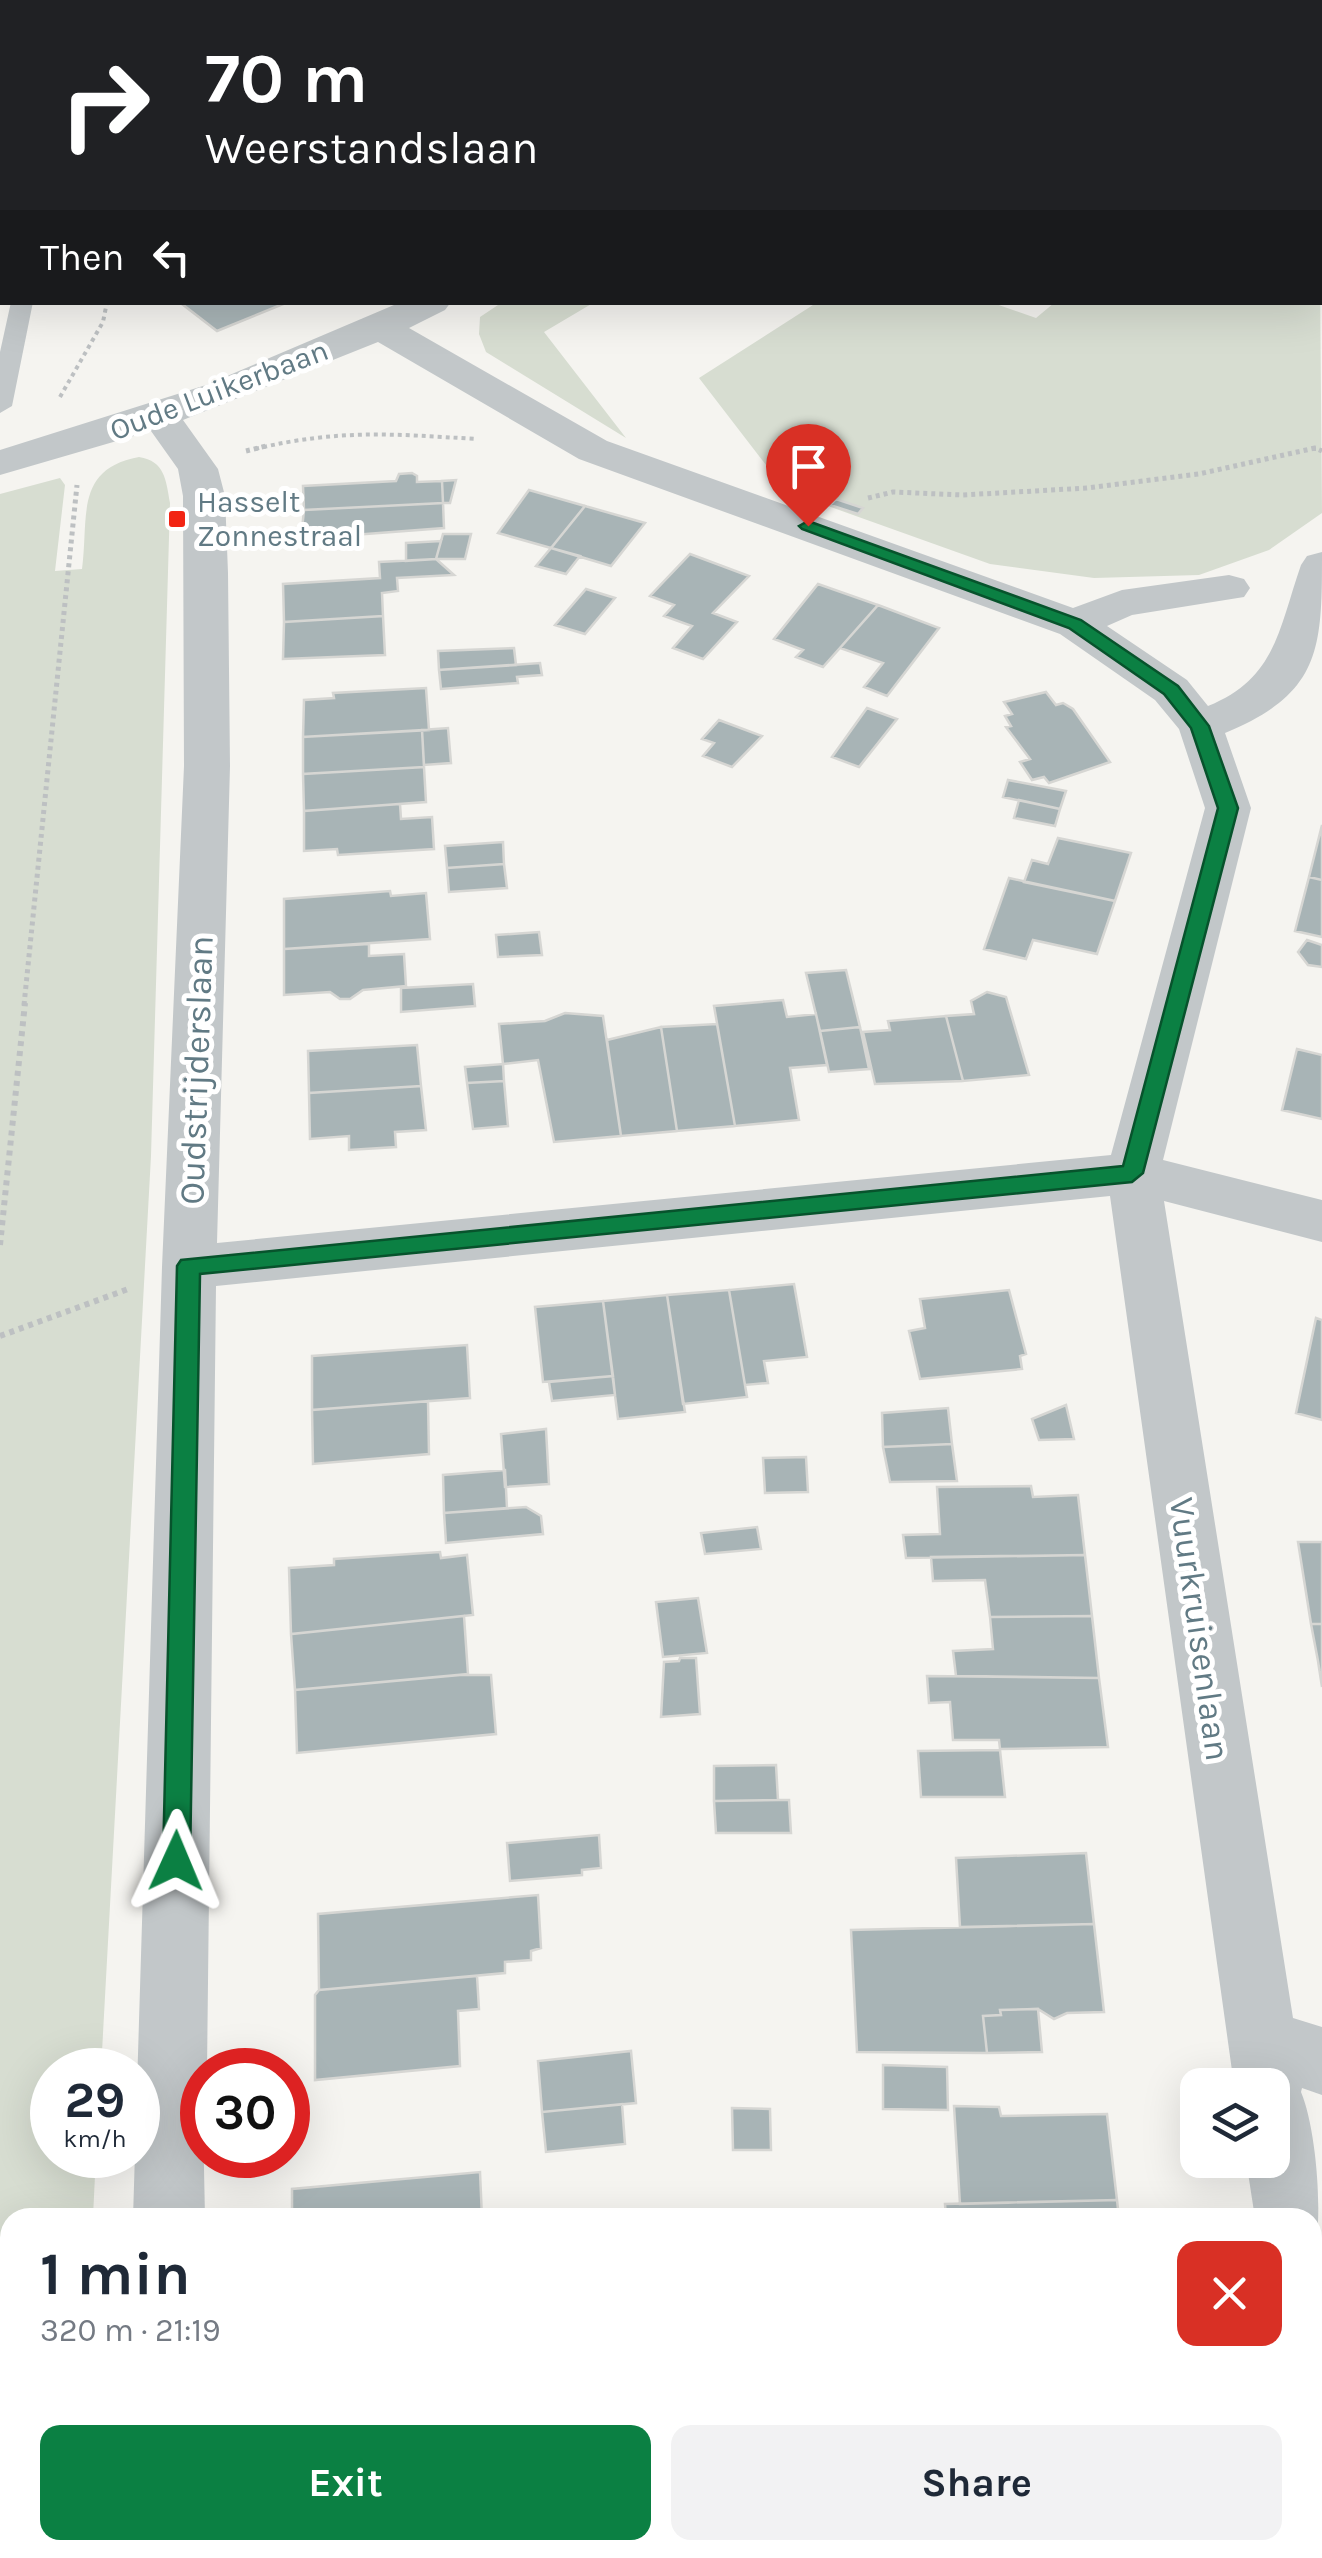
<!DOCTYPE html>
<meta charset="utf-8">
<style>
:root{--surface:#fff;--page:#f2f2f3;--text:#1f2937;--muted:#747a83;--accent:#0b8043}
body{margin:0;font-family:Karla,sans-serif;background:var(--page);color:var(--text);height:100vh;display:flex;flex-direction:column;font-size:38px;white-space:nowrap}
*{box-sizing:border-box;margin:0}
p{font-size:32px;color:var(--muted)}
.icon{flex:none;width:55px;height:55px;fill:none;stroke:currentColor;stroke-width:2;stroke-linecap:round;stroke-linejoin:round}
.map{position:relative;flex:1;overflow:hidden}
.side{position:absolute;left:0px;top:2208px;width:1322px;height:352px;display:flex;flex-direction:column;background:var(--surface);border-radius:30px 30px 0 0;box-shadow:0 10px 40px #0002}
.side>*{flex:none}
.guide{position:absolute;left:0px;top:0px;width:1322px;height:305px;box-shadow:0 10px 40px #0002;background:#202124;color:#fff;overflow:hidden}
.controls{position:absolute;left:1180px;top:2068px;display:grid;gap:20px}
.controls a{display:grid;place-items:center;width:110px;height:110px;border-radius:20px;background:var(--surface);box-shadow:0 10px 40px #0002;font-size:50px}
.speed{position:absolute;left:30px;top:2048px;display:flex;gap:20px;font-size:50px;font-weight:700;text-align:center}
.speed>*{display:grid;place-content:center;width:130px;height:130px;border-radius:50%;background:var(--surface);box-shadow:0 10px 40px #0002;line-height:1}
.speed small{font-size:25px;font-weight:400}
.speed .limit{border:15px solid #d22;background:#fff;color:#111}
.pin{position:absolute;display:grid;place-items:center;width:85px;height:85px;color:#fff;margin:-102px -42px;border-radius:50% 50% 50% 0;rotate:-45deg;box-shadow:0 0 10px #0007}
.pin .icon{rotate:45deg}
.me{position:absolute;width:110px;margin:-55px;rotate:1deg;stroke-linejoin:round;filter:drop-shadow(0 0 8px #0008)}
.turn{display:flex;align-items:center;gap:35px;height:210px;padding:0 40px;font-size:45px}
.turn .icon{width:130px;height:130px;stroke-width:2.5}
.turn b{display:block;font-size:70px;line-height:85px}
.then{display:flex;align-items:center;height:95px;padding:0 40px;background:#0003;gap:20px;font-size:38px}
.round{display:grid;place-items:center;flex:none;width:105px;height:105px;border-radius:20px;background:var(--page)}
.headline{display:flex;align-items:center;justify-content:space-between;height:170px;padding:0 40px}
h1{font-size:60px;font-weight:700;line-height:75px}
.primary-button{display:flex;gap:20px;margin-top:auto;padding:20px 40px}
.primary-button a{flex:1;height:115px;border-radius:20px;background:var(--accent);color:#fff;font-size:40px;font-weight:700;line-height:115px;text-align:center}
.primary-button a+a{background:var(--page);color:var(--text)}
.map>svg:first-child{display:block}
.green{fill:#d7ddd1}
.building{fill:#a8b4b6;stroke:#d6d6d3;stroke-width:2.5}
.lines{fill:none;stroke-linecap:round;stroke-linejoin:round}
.path-far2{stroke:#bdc0c2;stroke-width:4;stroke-dasharray:4 4;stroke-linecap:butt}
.path-far1{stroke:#bdc0c2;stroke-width:5;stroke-dasharray:4 4;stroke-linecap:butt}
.path{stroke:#bdc0c2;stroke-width:6;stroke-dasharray:5 5;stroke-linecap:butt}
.service{fill:#c2c7c9;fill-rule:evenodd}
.minor{fill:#c2c7c9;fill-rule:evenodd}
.rail-casing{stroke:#a0a9ad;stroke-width:8}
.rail{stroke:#fff;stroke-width:5;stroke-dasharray:15;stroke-linecap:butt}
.route{fill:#0b8043;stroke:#07532c;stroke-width:2.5}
.poi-dot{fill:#f22413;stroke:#fff;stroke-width:4}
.labels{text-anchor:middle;stroke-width:10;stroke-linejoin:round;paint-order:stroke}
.far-street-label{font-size:30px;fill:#617a84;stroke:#fff}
.far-poi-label{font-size:30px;fill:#617a84;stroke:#fff;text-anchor:start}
.street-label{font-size:35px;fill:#617a84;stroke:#fff}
</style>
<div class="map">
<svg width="1322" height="2558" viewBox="0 0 1322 2558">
<rect width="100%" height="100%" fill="#f5f4f0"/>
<path class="green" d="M1320 280 1322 513 1269 550 1199 575 1094 578 990 564 786 491 699 378 813 305 810 303H993L1036 318 1054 303 1320 302Z
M501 303H593L544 332 626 438 486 352 479 334 480 317Z
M139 457C165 461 166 480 170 503L151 1156 101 2070H52V2155H96L93 2217 10 2218V2550H75L74 2558H0V494L60 478 65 485 55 571 82 569C89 518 74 469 139 457Z"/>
<path class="building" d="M1296 0H1322L1320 150V2H1293Z
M185 302H288L217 331 182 304Z
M412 473 417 476V482L442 481 443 503 304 510 303 486 396 481 399 474Z
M456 480 450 503H443L442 481Z
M529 490 585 506 551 548 498 533Z
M836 499 863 508 858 514 830 505Z
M443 503 444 528 301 539 304 510Z
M585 506 645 523 611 566 551 548Z
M443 534H471L465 559H436Z
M441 541 436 559 406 561V543Z
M551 548 580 556 566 574 536 566Z
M690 554 749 576 713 613 737 622 703 659 673 648 692 626 664 616 674 605 650 596Z
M436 559 454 575 397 578 398 591 382 593 383 616 284 622 283 584 380 578 379 562Z
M818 584 878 605 823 667 796 657 803 650 774 639Z
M586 589 615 598 585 634 555 625Z
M878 605 939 628 887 696 864 687 883 663 840 648Z
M383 616 385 655 283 659 284 622Z
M514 648 516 665 439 670 438 651Z
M540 663 542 675 517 677 518 683 441 689 439 670Z
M426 688 429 730 303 737 304 700 334 698 333 693Z
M1046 692 1056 705 1063 703 1073 709 1110 762 1049 783 1044 777 1032 780 1020 762 1030 759 1006 727 1011 726 1005 716 1012 714 1004 702Z
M867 708 897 719 859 767 832 757Z
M719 720 762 736 732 767 703 756 714 743 702 739Z
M448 728 451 763 424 765 422 730Z
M422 730 424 767 303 774V737Z
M424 767 426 802 304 811 303 774Z
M1008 780 1066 791 1060 809 1003 797Z
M1019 800 1060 809 1055 826 1014 818Z
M400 804 401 819 432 817 434 849 338 855 337 849 304 851V811Z
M1322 825V880L1309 877Z
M1058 838 1131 853 1115 901 1024 882 1032 860 1048 864Z
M503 842 504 864 447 868 445 846Z
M504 864 507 888 449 892 447 868Z
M1309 877 1322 880V937L1295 931Z
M1009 878 1115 901 1097 954 1033 940 1026 959 984 949Z
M390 891 391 896 426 893 430 939 284 949V899Z
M539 932 542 955 498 957 496 935Z
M1307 940 1322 945V967L1308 965 1298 952Z
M369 944V956L404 954 406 986 363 990 350 999H340L330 992 284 995V949Z
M846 970 860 1027 820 1031 806 973Z
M473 984 475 1006 401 1012V988Z
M987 992 1006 997 1029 1075 963 1081 946 1016 974 1014 971 1001Z
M783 1000 787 1017 816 1014 827 1065 790 1068 799 1120 735 1126 714 1006Z
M565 1013 603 1016 621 1136 554 1142 538 1060 503 1064 499 1024 545 1021Z
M946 1016 963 1081 875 1084 863 1032 890 1030 888 1021Z
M717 1024 735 1126 677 1131 661 1027Z
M661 1027 677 1131 621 1136 607 1040Z
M860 1027 869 1069 829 1072 820 1031Z
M417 1045 421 1086 309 1093 308 1051Z
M1297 1049 1322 1055V1119L1282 1110Z
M503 1064 504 1081 467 1083 465 1067Z
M504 1081 508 1126 473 1129 467 1083Z
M421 1086 426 1130 395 1132 396 1147 349 1150V1136L310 1139 309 1093Z
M794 1284 807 1357 764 1361 768 1383 745 1385 729 1290Z
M729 1290 747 1397 683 1404 667 1295Z
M1009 1290 1026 1354 1020 1356 1022 1369 920 1379 909 1331 925 1328 920 1299Z
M667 1295 685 1412 618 1419 603 1301Z
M603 1301 613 1376 543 1382 535 1307Z
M1316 1318 1322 1320V1420L1296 1413Z
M467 1345 470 1398 312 1410V1356Z
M613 1376 615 1395 552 1401 549 1382Z
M428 1401 429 1454 313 1464 312 1410Z
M1066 1405 1074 1439 1039 1440 1032 1419Z
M948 1408 952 1444 883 1447 882 1413Z
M546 1429 549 1484 505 1487 501 1434Z
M952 1444 957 1481 890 1482 883 1447Z
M806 1457 808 1492 765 1493 763 1458Z
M505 1470 507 1508 444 1513 443 1475Z
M1031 1486 1033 1497 1078 1495 1085 1555 906 1558 903 1535 940 1534 937 1487Z
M526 1507 541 1516 543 1534 446 1543 444 1513Z
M757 1527 761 1549 705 1554 701 1533Z
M1298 1542H1322V1624H1311Z
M440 1552 441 1558 467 1555 473 1615 291 1634 289 1568 334 1565V1559Z
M1085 1555 1092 1616 990 1617 985 1580 933 1581 931 1557Z
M698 1598 707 1653 663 1657 656 1602Z
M464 1616 468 1674 295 1690 291 1634Z
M1092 1616 1099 1678 956 1676 953 1651 993 1649 990 1617Z
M1311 1624H1322V1687L1318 1661Z
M680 1658H696L700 1714 661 1717 664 1662 679 1661Z
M460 1675H491L496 1734 297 1753 295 1690Z
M927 1676 1099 1678 1108 1747 1000 1749 999 1740H953L950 1702 929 1703Z
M1000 1750 1005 1797H921L918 1751Z
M776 1765 778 1800 714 1801V1766Z
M778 1800H789L791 1833H716L714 1801Z
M599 1835 601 1868 582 1870V1875L510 1881 507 1843Z
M1086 1853 1094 1924 960 1927 956 1858Z
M538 1895 541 1948 531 1951V1960L505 1962V1973L319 1990 318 1914Z
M1094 1924 1104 2012 1067 2013 1054 2019 1038 2009 1000 2010 1001 2015 983 2016 987 2053 857 2052 851 1930Z
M477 1976 479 2009 458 2011 460 2066 315 2080V1995L319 1990Z
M1038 2009 1042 2052 987 2053 983 2016 1001 2015 1000 2010Z
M631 2051 636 2103 542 2112 538 2061Z
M883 2065 947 2067 948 2110 883 2109Z
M622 2104 625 2144 546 2152 542 2112Z
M954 2106 999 2107 1001 2116 1107 2114 1117 2200 960 2204Z
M732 2108 770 2109 771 2150H733Z
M480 2172 482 2218H292V2189Z
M1117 2200 1119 2218H946L945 2204Z
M294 2550H403L334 2558H294Z
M403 2550H537L538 2558H334Z
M1030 2550H1204L1205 2558H1031Z"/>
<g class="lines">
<path class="path-far2" d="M60 397 103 322 107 302
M255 449C338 429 393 434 476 439
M1312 449H1317"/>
<path class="path-far1" d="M246 451 266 446
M868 498 893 492 963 495 1087 488 1199 474 1315 448 1322 451
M24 1005 77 485"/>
<path class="path" d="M0 1245 25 1003
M0 1336 131 1288"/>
<path class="service" d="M0 174H2V186H0Z
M0 231H2V243H0Z
M1320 263H1322V277H1320Z
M11 302H33L12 406 0 413V352Z"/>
<path class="minor" d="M401 302H451L445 310 409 328 607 441 1073 608 1122 590 1229 575 1244 579 1250 588 1244 597 1132 615 1107 626 1187 680 1208 706C1276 679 1279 628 1301 565L1307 556 1322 552C1322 648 1322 693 1225 733L1251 808 1163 1160 1322 1200V1242L1164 1201 1293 2018 1322 2027V2095L1302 2088 1301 2092C1316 2128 1322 2207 1316 2243L1312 2245V2218H1255L1246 2160H1272V2085H1234L1110 1196 216 1286 207 2070H202L205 2218H133L162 1267 184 766 183 496 178 469 151 431 0 475V450L206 385ZM378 342 579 459 1060 634 1155 700 1179 729 1205 808 1111 1155 217 1243 230 766 228 573 225 496 218 469 183 420Z
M1312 2306 1322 2310V2437L1312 2433Z
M123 2550H201V2558H123Z"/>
<defs>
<path id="rail" d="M0 147 2 141
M0 205 2 199"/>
</defs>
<use href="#rail" class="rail-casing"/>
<use href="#rail" class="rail"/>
</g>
<path class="route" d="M808 521 1081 620 1178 686 1209 726 1238 808 1143 1173 1132 1182 200 1274 190 1861 186 1870 176 1874 167 1870 163 1861 177 1266 181 1260 1123 1166 1218 808 1191 728 1164 694 1069 628 802 529 799 526Z"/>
<rect class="poi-dot" x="167" y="509" width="20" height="20" rx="5"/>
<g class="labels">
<g class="far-street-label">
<text transform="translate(219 390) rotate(-21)" y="10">Oude Luikerbaan</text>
</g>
<g class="far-poi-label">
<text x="197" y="512">Hasselt<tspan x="197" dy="34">Zonnestraal</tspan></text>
</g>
<g class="street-label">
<text transform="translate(196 1070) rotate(-88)" y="12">Oudstrijderslaan</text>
<text transform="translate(1200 1629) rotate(82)" y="12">Vuurkruisenlaan</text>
</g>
</g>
</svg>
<div class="controls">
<a><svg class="icon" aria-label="layers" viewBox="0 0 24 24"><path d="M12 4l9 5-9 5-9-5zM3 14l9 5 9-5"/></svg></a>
</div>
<div class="speed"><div>29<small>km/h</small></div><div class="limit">30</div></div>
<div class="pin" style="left:808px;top:526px;background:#d93025"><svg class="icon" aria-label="arrive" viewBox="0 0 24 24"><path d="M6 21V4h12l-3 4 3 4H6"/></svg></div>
<svg class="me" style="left:176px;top:1861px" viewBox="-20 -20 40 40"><path d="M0-17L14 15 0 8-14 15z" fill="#0b8043" stroke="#fff" stroke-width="4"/></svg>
<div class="guide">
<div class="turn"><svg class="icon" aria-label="right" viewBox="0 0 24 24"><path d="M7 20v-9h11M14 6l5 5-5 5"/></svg><div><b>70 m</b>Weerstandslaan</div></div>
<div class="then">Then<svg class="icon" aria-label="left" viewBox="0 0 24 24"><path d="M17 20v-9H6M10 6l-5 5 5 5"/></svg></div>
</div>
<section class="side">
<div class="headline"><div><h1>1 min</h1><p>320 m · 21:19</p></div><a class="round" style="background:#d93025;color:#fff"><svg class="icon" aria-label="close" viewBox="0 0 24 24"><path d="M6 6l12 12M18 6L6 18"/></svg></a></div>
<div class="primary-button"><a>Exit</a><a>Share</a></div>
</section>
</div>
